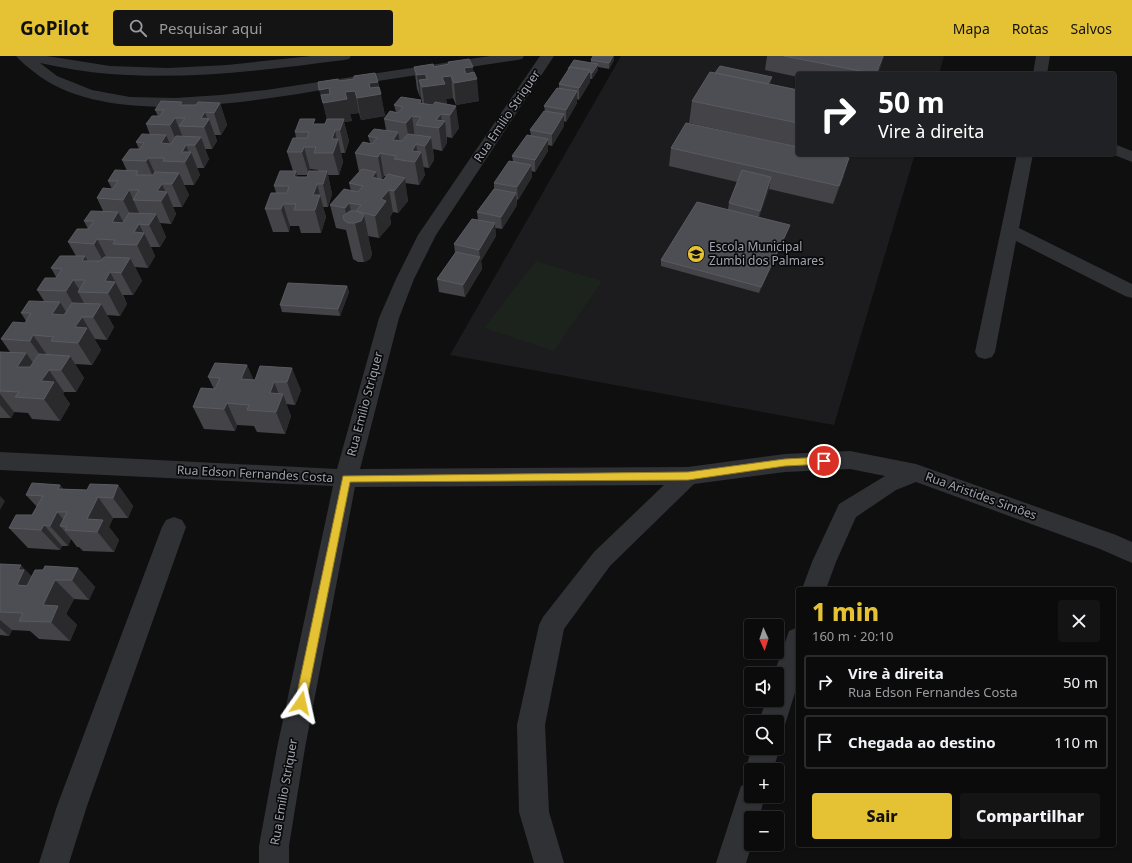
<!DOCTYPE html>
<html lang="pt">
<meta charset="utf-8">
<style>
:root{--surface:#0b0b0c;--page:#141415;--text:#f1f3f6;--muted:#9a9b9d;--line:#2b2b2d;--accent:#e5c233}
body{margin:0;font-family:"Noto Sans",sans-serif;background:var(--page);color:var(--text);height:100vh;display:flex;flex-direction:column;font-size:15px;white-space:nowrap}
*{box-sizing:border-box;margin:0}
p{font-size:13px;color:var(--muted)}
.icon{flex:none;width:22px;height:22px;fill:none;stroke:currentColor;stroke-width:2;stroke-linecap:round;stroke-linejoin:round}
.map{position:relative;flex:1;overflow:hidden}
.sheet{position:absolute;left:796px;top:531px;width:320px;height:260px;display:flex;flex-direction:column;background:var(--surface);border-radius:4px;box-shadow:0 1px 3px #0004,0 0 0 1px var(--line)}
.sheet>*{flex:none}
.guide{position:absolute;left:796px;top:16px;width:320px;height:84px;border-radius:4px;box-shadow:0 1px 3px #0004,0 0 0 1px var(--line);background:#202124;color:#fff;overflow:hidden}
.needle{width:26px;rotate:177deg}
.fabs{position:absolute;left:744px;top:563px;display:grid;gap:8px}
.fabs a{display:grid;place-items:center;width:40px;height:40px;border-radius:4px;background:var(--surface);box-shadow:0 1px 3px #0004,0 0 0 1px var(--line);font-size:20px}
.pin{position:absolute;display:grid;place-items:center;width:34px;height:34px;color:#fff;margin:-17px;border:2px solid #fff;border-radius:50%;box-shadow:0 1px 4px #0007}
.me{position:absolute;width:44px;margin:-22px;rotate:11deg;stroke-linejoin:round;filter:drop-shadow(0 0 3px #0008)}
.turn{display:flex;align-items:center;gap:14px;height:84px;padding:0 16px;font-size:18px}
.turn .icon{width:52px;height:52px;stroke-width:2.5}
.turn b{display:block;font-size:28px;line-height:34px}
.round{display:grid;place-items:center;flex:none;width:42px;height:42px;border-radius:4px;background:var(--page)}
.summary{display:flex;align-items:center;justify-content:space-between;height:68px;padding:0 16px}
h1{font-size:24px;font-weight:800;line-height:30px;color:var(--accent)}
.cta{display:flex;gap:8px;margin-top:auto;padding:8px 16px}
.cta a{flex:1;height:46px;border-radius:4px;background:var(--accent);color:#111;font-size:16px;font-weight:800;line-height:46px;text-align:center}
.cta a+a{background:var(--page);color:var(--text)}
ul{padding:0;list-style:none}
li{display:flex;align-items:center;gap:12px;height:54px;margin:0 8px 6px;padding:0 8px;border:2px solid var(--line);border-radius:4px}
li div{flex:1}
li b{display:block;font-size:15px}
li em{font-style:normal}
header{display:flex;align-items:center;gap:24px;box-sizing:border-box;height:56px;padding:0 20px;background:var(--accent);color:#111}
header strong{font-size:19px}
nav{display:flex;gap:22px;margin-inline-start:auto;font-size:14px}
.search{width:280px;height:36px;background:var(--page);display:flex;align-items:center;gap:10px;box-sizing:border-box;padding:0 14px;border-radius:4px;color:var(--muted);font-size:15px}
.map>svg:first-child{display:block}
.built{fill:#1c1b1d}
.green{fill:#1c231d}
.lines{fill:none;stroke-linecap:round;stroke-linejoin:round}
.minor{fill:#303135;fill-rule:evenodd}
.wall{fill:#434348;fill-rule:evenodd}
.shaded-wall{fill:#2a2a2d}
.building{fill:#4d4e53;stroke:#5a5b62}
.route{fill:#e5c233;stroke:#957e21}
.labels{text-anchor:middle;stroke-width:3.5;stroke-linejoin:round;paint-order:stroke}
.street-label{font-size:12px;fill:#a1a4b0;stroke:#0a0a0b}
.poi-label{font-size:12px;fill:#a1a4b0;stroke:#0a0a0b;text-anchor:start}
</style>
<header>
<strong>GoPilot</strong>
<div class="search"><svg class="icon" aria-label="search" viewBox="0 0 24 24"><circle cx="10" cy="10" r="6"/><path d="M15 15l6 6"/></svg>Pesquisar aqui</div>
<nav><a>Mapa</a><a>Rotas</a><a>Salvos</a></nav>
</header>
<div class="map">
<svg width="1132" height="807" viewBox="0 0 1132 807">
<rect width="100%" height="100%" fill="#0f0f10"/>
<path class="built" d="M621 0H944L939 18H798V98H915L834 369 450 299Z"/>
<path class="green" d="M536 205 602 225 554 295 484 272Z"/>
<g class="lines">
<path class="minor" d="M16 0H47L110 10 168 12 227 9 311 0H351L349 3 344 4C266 14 188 24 110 18 86 16 63 12 40 7L57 20 92 34 130 41 175 42 221 39 266 34 490 0H524L522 3 517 4C464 12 411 20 358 28 269 42 109 77 34 16 28 11 21 6 16 0Z
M540 0H554L436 179 414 223 399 262 360 413 688 411 785 398 850 395 916 408 1116 479 1132 486V507L1100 493 916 426 896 434 856 461 836 506 826 533H802L812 506 839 448 885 420 850 413 785 416 694 428 610 510 564 573 545 669 549 756 564 807H534L519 756 517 669 539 569 543 561 594 496 664 429 355 431 305 692 289 790V807H259V790L277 692 333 430 0 414V396L337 413 379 262 396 223 418 179Z
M1036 0H1050L1047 18H1033Z
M1114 88 1132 95V106L1112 98H1114Z
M1017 98H1033L1019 172 1132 228V242L1125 240 1016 185 995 296 992 301 985 303 978 301 975 296Z
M174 461 182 464 186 471 87 750 69 807H39L57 750 162 471 166 464Z
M798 571V627L783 675 777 678V666H759L766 644H777V618H774L789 575Z
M777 685 780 692 773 714H751V725L749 724 745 714 752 692H777Z
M751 726V740H765L759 762H751L752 788 746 807H716L741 730Z"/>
</g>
<path class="wall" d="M767 0H884L878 18H798V21L765 14Z
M591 4H614L609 13 598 11V14L592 23H590V26L579 44 577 43V47L566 66 564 65V70L552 90 548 89V95L535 116 531 115 532 121 518 144 517 143V149L502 173 495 172 496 180 481 205 482 213 465 241 439 236 437 223 455 197 454 188 478 164 477 156 494 133V127L513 105 512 100 531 80 530 74 545 55 544 50 559 32V28L568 15V13L591 7Z
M448 6 473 17 479 45 456 49 453 42 446 43 447 48 459 72 452 82 447 81V87L442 95 433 93 434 104 429 112 423 111 425 119 419 129 405 127 408 145 398 157 393 156 390 161 391 168 379 182 368 180 372 198 370 203 364 206H358L353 203 346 174 336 172 330 149 351 135 349 127 359 116 355 97 370 87 368 80 386 74 384 63 396 56 394 49 421 44V47H422L421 41H420L417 33 414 11H434L448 9ZM384 120H387L383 124 378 123H382Z
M339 25 378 26 385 60 361 64 359 57 350 58 352 65 344 66 349 85 345 97H341L343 106 339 119H328L332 138 328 151H323L326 161 321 177H301L299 170H290L289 176H273L265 153 276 137 274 130 293 115 287 96 296 82 295 76 316 68H325L327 63 318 26ZM310 113 318 114 319 115H310ZM297 119H307V121H297Z
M771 28 798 34V91L689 67 692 45Z
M220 47 227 69 221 79H215L217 85 212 93H205L209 103 204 112H197L200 119 194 129H184L189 139 182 151H173L176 158 171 168 160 167 166 181 160 191H151L155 200 148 212 135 211 142 225 133 239H123L127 248 120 260 107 259 114 271 107 284 95 283V284L101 294 92 309 75 308 84 322 76 336H64L63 338 70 348 60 365 32 363 28 357 14 356 11 362H0V296H10L1 283 25 267 26 265 21 257 44 245 37 234 56 222V221L51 212 76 200 68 186 88 173 84 165 103 155 97 142 112 133 108 125 127 115 122 104 139 93 136 86 150 79 146 68 158 60 155 54 183 49H196Z
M671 92 844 120 833 148 769 133 759 161 788 175 759 237 661 210V204L728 153 729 147 737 126 669 110Z
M832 98H848L847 101Z
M347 230 349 236 340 260 282 256 280 249Z
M247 309 253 324H255L260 310 301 334 295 349 286 348 291 360 285 378 257 376 254 370 237 369 235 375 204 373 193 351 214 333 208 321Z
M60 429 63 433 87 434 118 429 133 450 128 462H113L109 471 119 484 114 496 83 495 79 491H77L71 483 68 490H62L60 494 28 492 9 472 32 459 37 451 26 439Z
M0 508 32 520 43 514 78 512 95 531 89 544 74 543 66 558 77 569 70 585 39 583 30 575 12 574 9 580 0 579Z"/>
<path class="shaded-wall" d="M613 0H614V4L609 13V7Z
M883 0H884L878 18H876Z
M598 8V14L592 23V17Z
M473 11 474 24 477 23 479 45 456 49 454 27 464 12Z
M590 14V26L579 44V32Z
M425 18 427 31 442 21 451 20 453 42 446 43 447 50 425 53 422 31 419 24 421 41H420L417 19Z
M772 21 770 32 764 35Z
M378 26 380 38H381L385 60 361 64 357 42 369 27Z
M329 32 332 45 345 36 355 35 359 57 350 58 352 65 344 66 349 85 345 97 340 74 328 69 325 56 319 34Z
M577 35V47L566 66V54Z
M220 47 227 69 221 79 214 57Z
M456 50 459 72 452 82 450 59Z
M205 56 208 65 209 63 217 85 212 93 201 62Z
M441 58 442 68 445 65 447 87 442 95 439 72 436 64Z
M564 58V70L552 90V78Z
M412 60 415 82 410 89 406 67Z
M175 62 184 84 179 92 170 69Z
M335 74 337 85 338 83 343 106 339 119 333 97 332 83Z
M398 76 402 98 393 84Z
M166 79 176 102 161 87Z
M201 81 209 103 204 112 195 89Z
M431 81 434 104 429 112 425 90Z
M548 83V95L535 116V104Z
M416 88 418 101 421 96 425 119 419 129 415 106 412 95Z
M186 89 190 99 191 96 200 119 194 129 185 106 182 96Z
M304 91 310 113 309 119 302 96Z
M380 97 384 120 382 123 378 101Z
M148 102 158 124 156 128 146 105Z
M849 102 844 120 833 148 839 130Z
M531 109 532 121 518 144 517 131Z
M296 115 302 138 294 121Z
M327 115 332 138 328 151 323 128Z
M376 116 381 139 372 121Z
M179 117 189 139 182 151 172 128Z
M771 121 769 133 757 167 760 155Z
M405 122 408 145 398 157 394 135Z
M162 128 166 137 167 136 176 158 171 168 157 135Z
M317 128 326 161 321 177 315 154 313 139Z
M129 134 139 157 134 166 123 144Z
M389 134 393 156 390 161 391 168 379 182 375 160 381 143Z
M516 137 517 149 502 173 501 161Z
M349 147 354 167H348L345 152Z
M283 148 290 170 289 176 281 153Z
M118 156 130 179 112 166Z
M156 158 166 181 160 191 149 169Z
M364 159 372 198 370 203 364 206 355 167Z
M495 167 496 180 481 205 482 213 465 241 463 229 480 202 479 194Z
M139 168 144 178V177L155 200 148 212 137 189 134 176Z
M790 169 788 175 759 237 761 231Z
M97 183 109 206 106 210 94 188Z
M85 200 97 223 82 205Z
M130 202 142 225 133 239 121 217Z
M110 216 127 248 120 260 108 237 105 225Z
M73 224 81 236H78L85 249 79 258 66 235Z
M347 230 349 236 340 260 338 253Z
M60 246 74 269 52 258Z
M101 248 114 271 107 284 93 261Z
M82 261 95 283V284L101 294 92 309 78 287 75 271Z
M33 279 49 302 46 307 30 285Z
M26 297 42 319 17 311Z
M70 300 84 322 76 336 61 314Z
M247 309 257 331 241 323Z
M292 312 301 334 295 349 287 326Z
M49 314 64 336 63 338 70 348 60 365 44 343 41 325Z
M274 326 281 343 283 338 291 360 285 378 276 356 270 337Z
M0 338 14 356 11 362 0 349Z
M227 347 237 369 235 375 224 353Z
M60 429 77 450 58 433Z
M118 429 133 450 128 462 113 442Z
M0 440 5 445 0 454Z
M98 441 113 462 109 471 119 484 114 496 87 463Z
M57 456 73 475 67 471 60 470 71 483 68 490 50 470Z
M44 469 62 490 60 494 41 474Z
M21 509 40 529 39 530 17 529 18 514Z
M78 512 95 531 89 544 72 524Z
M55 524 74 543 66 558 77 569 70 585 51 566 43 549Z
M0 564 12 574 9 580 0 572Z"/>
<path class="building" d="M593 0H613L609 7 591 4Z
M784 0H883L876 18Z
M469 3 473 11 464 12 466 18 474 16 477 23 454 27 451 20 442 21 445 28 422 31 419 24 428 23 425 18 417 19 414 11 433 8 434 11 449 8 448 6Z
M574 4 598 8 592 17H590V14L570 11 569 13H568Z
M720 10 772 21 768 28 715 17Z
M570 11 590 14 579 32 559 28Z
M710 16 798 34V67L692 45Z
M375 17 378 26 369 27 370 32 379 31 381 38 357 42 355 35 345 36 347 43 323 47 321 39 330 38 329 32 319 34 318 26 338 23 339 25 354 23V20Z
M557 32 577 35 566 54 544 50Z
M401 41 421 44 419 47 433 49 435 46 456 50 450 59 441 58 436 64 445 65 439 72 416 69 421 61 412 60 406 67 384 63 390 55 398 57 403 51 394 49Z
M161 45 182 46 180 49H196L198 46 220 47 214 57 205 56 201 62 209 63 204 71 179 70 185 62H175L170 69 146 68 152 60H160L164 54H155Z
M544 55 564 58 552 78 530 74Z
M300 63H315L313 68H325L327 63H344L340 74H335L332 83H338L333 97H314L316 91H304L302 96H287L293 82H307L309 76H295Z
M686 67 798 91V98H831L849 102 839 130 671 92Z
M374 73 398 76 393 84 402 85 408 78 431 81 425 90 416 88 412 95 421 96 415 106 394 103 396 100 380 97 378 101 355 97 363 86 372 88 377 82 368 80Z
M142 78 166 79 161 87 171 88 176 80 201 81 195 89H186L182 96H191L185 106 163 105 165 102H148L146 105 122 104 130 93H140L144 87 136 86Z
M527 79 548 83 535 104 512 100Z
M509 105 531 109 517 131 494 127Z
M362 113 376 116 372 121 383 124 388 118 405 122 394 135 389 134 381 143 386 145 375 160 356 155 361 149 349 147 345 152 330 149 344 133 358 136 363 130 349 127Z
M115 114 138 115 136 119H153L155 116 179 117 172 128H162L157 135 167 136 161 145 133 144 139 134H129L123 144 97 142 103 132 113 133 118 125H108Z
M742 114 771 121 760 155 729 147Z
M280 115H296L294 121H307L309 115H327L323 128H317L313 139H320L315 154H294L296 148H283L281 153H265L271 137H287L289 130H274Z
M494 133 516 137 501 161 477 156Z
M697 146 790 169 761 231 661 204Z
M91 155 118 156 112 166 123 167 129 157 156 158 149 169 139 168 134 176 144 177 137 189 113 188 115 184 97 183 94 188 68 186 77 173H88L94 165H84Z
M350 155H357L364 159 361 165 355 167H348L344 164 343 160Z
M472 163 495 167 479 194 454 188Z
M456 196 480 201 463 229 437 223Z
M60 200H85L82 205H101L104 201 130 202 121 217 110 216 105 225 115 226 108 237 78 236 85 224H73L66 235 37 234 45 222H56L62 213 51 212Z
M288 227 347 230 338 253 280 249Z
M29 245 60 246 52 258 64 259 72 247 101 248 93 261H82L75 271 87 272 78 287 51 285 54 281 33 279 30 285 1 283 13 266 25 267 31 257H21Z
M0 296 26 297 17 311H30L39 298 70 300 61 314H49L41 325 54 326 44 343 15 341 19 336 0 335Z
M215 307 247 309 241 323 255 324 260 310 292 312 287 326H274L270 337 283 338 276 356 247 354 249 349 227 347 224 353 193 351 201 332 215 333 220 322 208 321Z
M32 427 60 429 58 433 87 434 90 428 118 429 113 442 98 441 87 463 103 464 97 476 65 474 67 471 60 470 67 456H57L50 470 44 469 41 474 9 472 16 459H32L43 440 26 439Z
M0 508 21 509 18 514H24L17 529 27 530 35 514H43L45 510 78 512 72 524H55L43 549 58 550 51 566 19 565 23 557 0 556Z"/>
<path class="route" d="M824 401 829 405 824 408 785 410 688 424 350 426 306 647 305 651 301 653 297 651 295 647 343 420 688 416 785 403Z"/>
<defs>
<symbol id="school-disc" viewBox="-11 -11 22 22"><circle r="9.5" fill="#e5c233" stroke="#0a0a0b"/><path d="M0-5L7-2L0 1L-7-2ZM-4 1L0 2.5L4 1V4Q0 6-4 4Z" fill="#111"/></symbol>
</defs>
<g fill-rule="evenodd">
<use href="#school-disc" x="686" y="188" width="20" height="20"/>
</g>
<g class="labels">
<g class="street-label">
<text transform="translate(507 60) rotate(-56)" y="4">Rua Emilio Striquer</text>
<text transform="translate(365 348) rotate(-75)" y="4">Rua Emilio Striquer</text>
<text transform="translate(255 418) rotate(3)" y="4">Rua Edson Fernandes Costa</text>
<text transform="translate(981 440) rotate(20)" y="4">Rua Aristides Simões</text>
<text transform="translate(284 736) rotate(-80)" y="4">Rua Emilio Striquer</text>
</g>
<g class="poi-label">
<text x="709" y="195">Escola Municipal<tspan x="709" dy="14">Zumbi dos Palmares</tspan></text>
</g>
</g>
</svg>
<div class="fabs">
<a><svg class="needle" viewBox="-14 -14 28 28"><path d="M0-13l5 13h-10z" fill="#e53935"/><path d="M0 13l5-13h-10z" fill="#9a9b9d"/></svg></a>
<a><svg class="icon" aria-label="sound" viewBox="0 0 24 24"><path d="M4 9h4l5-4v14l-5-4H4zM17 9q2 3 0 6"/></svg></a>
<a><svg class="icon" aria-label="search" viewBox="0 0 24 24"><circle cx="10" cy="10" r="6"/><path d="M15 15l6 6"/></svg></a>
<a>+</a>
<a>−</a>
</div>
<div class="pin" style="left:824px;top:405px;background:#d93025"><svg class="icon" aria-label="arrive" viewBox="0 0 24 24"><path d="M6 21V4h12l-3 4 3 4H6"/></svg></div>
<svg class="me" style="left:301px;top:647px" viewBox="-20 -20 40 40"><path d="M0-17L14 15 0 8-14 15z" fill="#e5c233" stroke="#fff" stroke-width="4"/></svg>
<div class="guide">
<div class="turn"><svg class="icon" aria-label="right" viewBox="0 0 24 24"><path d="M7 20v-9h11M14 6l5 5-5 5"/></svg><div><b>50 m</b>Vire à direita</div></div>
</div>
<section class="sheet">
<div class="summary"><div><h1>1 min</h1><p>160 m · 20:10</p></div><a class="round"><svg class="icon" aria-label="close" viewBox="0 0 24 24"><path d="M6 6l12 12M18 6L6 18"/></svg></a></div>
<ul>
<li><svg class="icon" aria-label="right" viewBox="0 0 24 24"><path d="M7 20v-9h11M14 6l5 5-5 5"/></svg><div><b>Vire à direita</b><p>Rua Edson Fernandes Costa</p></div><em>50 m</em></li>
<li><svg class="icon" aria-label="arrive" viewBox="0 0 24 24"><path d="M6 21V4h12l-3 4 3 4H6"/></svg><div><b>Chegada ao destino</b></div><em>110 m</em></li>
</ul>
<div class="cta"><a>Sair</a><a>Compartilhar</a></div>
</section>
</div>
